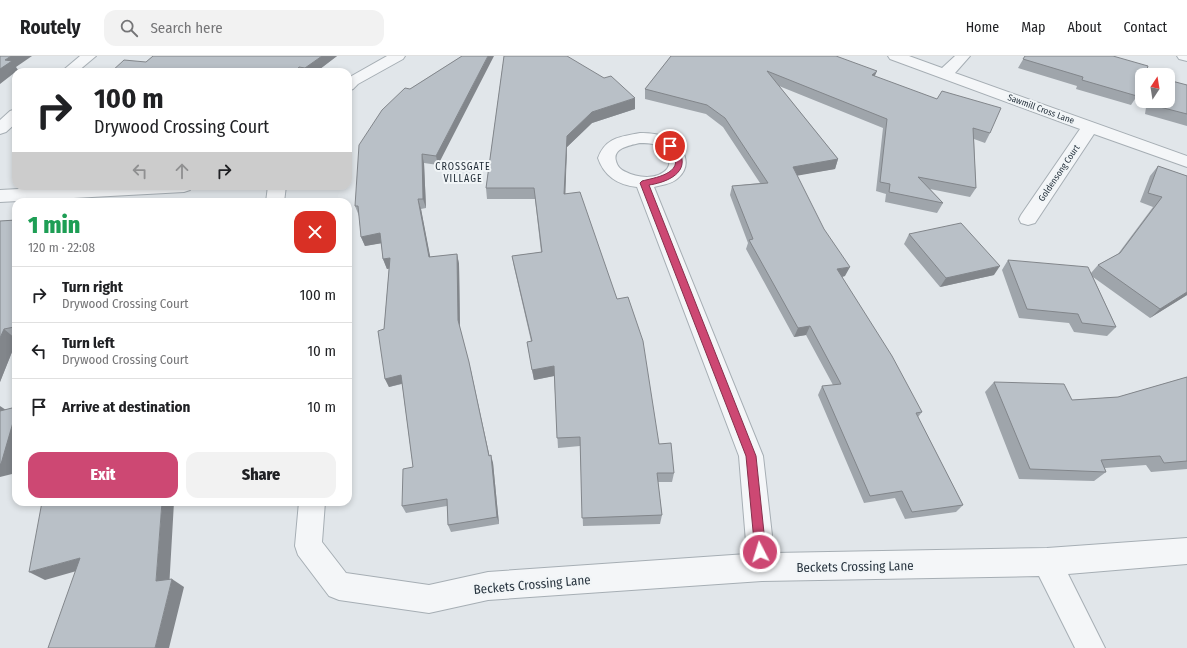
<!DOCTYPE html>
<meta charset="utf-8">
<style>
:root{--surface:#fff;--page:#f2f2f2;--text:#202124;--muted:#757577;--line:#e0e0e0;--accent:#cd4873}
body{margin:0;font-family:"Fira Sans Condensed",sans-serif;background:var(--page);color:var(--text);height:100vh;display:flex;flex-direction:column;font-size:15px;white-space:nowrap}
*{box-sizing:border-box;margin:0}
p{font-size:13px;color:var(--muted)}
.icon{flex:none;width:22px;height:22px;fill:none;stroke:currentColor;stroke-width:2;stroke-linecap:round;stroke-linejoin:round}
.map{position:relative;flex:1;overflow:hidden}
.details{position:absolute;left:12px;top:142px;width:340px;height:308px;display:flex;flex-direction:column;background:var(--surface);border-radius:12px;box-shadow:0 2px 6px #0003}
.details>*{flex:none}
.banner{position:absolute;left:12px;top:12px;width:340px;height:122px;border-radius:12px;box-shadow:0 2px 6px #0003;background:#fff;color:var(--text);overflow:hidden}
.needle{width:26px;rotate:12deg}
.controls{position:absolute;left:1135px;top:12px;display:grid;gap:8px}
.controls a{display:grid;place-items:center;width:40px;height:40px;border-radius:8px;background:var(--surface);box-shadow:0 2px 6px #0003;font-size:20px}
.pin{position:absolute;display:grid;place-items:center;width:34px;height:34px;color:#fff;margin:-17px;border:2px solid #fff;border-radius:50%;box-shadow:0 1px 4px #0007}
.me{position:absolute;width:44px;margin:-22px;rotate:355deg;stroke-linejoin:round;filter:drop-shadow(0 0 3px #0008)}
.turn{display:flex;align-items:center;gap:14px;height:84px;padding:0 16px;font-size:18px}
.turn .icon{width:52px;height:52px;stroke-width:2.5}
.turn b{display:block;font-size:28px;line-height:34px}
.lanes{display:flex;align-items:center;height:38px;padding:0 16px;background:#0003;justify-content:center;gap:20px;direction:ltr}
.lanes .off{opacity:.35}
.round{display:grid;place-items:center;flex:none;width:42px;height:42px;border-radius:12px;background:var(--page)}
.summary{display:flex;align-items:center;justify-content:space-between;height:68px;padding:0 16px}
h1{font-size:24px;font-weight:800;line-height:30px;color:#1e9e55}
.primary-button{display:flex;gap:8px;margin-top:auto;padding:8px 16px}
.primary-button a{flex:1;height:46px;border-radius:12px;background:var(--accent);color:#fff;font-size:16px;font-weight:800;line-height:46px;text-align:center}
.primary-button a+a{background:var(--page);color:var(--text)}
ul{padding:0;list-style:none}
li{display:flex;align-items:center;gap:12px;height:56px;padding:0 16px;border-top:1px solid var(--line)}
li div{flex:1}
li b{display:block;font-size:15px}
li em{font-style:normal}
header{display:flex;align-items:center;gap:24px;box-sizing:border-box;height:56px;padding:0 20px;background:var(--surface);border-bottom:1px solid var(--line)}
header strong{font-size:19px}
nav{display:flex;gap:22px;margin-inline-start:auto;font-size:14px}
.search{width:280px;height:36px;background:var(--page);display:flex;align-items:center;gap:10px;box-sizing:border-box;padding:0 14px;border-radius:12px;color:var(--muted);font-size:15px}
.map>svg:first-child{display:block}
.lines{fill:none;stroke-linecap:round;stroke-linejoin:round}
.minor-casing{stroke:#a6aeb4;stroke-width:2}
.minor{fill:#f4f6f8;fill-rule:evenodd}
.wall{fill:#9fa5ab}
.shaded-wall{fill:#82868b}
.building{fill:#b9c0c7;stroke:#82868b}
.route{fill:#cd4873;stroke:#852f4b}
.labels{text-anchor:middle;stroke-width:4;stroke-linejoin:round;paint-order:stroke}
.far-street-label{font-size:9px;fill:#2a3641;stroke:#f1f5f7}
.far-neighbourhood-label{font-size:10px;letter-spacing:1px;fill:#1c2732;stroke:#f1f5f7}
.near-street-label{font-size:13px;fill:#2a3641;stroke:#f1f5f7}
</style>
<header>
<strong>Routely</strong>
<div class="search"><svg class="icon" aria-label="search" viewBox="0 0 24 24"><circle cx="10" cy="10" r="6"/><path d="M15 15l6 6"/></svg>Search here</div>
<nav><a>Home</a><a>Map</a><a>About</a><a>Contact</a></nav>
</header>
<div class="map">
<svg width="1187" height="592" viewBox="0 0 1187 592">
<rect width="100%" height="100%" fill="#e1e6ea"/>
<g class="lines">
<defs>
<path id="minor" d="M80 0H96L77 16H61Z
M387 0H405L403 3 358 28 353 33 348 35V22Z
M888 0H909L942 12 955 0H970L955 17 1187 100V111L1094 78 1035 167 1028 169 1021 167 1019 163 1021 159 1080 73 890 3Z
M1177 0H1187V5L1179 3Z
M16 53V67L6 76 0 78V64L10 55Z
M640 77C649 77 660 78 668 82 684 89 693 109 678 122 672 128 662 129 654 131L763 400 774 497 1047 492 1187 482V508L1068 518 1105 592H1075L1039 520 762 525 488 544 429 557 339 544 329 540 298 499 295 490 299 446H325L322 486 346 517 429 529 488 516 747 498 739 400 637 131C618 129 604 120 598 102 606 81 620 81 640 77ZM640 87C645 87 651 87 655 89 664 92 674 104 667 113 658 124 637 122 626 116 621 114 617 110 616 105 612 92 631 89 640 87Z
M76 130H193L190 134 184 136 0 146V134Z
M268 130H286L284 146H266Z"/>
</defs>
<use href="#minor" class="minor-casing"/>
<use href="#minor" class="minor"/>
</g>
<path class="wall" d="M153 0H337L316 16H111L146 6Z
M462 0 438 109 424 107 426 152 421 153 430 201 457 198 459 208 460 273 471 315 489 400 493 407 499 468 451 476 448 469 447 450 406 457 402 450 413 411 402 328 389 331 385 323 384 273 389 212 387 213 383 203 381 187 365 190 361 181 359 160 355 150 410 33Z
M504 0 635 53 592 67 567 91 565 137 659 388 674 417 672 426H658L662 459 660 468 583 470 580 390 558 392 554 320 534 324 527 286 531 285 514 211 512 200 541 196 535 143H487L486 132Z
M671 0 877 15 874 20 990 77 985 87 974 83 976 132 970 141 930 133 943 147 937 157 885 146 886 138 876 135 883 72 779 30 838 103 835 113 797 119 845 220 842 221 922 356 918 361 963 449 956 456 905 463 895 442 864 447 818 339 822 330 833 329 806 279 794 281 746 193 748 187 730 139 732 130 760 127 723 71 706 58 645 43V33Z
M1025 0 1137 40 1131 49 1076 33 1077 30 1018 12Z
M1187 29V70L1145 58 1147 45H1168Z
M1158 110 1187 120V239L1150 262 1093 221 1116 271 1107 280 1074 276 1069 267 1019 262 1002 214 1008 204 1091 217 1098 209 1118 198 1153 151 1140 146 1150 120Z
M16 164V286L0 326V165Z
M909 178 994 219 940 231 904 188Z
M1187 321V413L1151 416 1146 409 1105 412 1106 416 1094 425 1019 423 985 336 994 326 1072 344 1118 341Z"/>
<path class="shaded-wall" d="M11 0H32L16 11 18 14 0 28V13L5 4Z
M322 0H337L316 16H306L305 12Z
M488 0H494L438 109 436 100Z
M299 11 301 16H295Z
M877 15 873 24 872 19Z
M635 42V53L592 67 567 91 565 149 564 138 567 80 592 56Z
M422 98 424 107 426 152 423 143Z
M838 103 835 113 790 121 793 111Z
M418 143 421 153 432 210 429 201Z
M380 177 383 187 365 190 361 181Z
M457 198 459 208 460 273 458 264Z
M390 202 393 212 387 213 383 203Z
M1000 210 994 219 940 231 946 222Z
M850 211 845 220 833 223 837 213Z
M1187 236V239L1150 262 1160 253Z
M810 270 806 279 794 281 798 272Z
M4 273 16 283V286L0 326V282Z
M469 306 471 315 491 407 489 400Z
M554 310V320L534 324 532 314Z
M401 319 404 327 389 331 385 323Z
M0 350 6 354 0 365Z
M16 356V417L0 421V408Z
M491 399 493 407 499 468 497 461Z
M162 446H174L169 533 156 525Z
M80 502 94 510 45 524 29 516Z
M172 523 184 531 169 592H155Z"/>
<path class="building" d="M0 0H11L5 4 12 5 0 13Z
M153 0H322L305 12 299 11 295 16H111L124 4 146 6Z
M462 0H488L436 100 422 98 423 143H418L429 201 457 198 458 264 469 306 489 400 491 399 497 461 448 469 447 443 402 450 403 413 413 411 401 319 385 323 378 275 384 273 390 202 383 203 380 177 361 181 358 150H355L359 89 382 54 405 32 410 33Z
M504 0H567L604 22 611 20 635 42 592 56 567 80 564 138 580 136 617 243 628 241 643 285 659 388 671 387 674 417H657L662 459 582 462 580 381 557 382 554 310 532 314 527 286 532 285 512 200 542 196 534 132H486Z
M671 0H836L877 15 872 19 937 43 942 35 1001 52 990 77 973 72 976 132 918 121 943 147 889 136 890 128 880 126 887 63 767 15 838 103 793 111 824 173 850 211 837 213 892 300 922 356 916 357 963 449 912 456 902 435 870 440 822 330 841 328 810 270 798 272 749 184 753 183 732 130 768 127 725 62 707 49 645 33Z
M1025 0H1113L1148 10 1145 19H1142V27L1137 40 1082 24 1083 21 1023 3Z
M1168 24 1187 29V58L1152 49 1153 45H1168Z
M1158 110 1187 120V236L1160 253 1098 209 1120 197 1162 141 1148 137Z
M16 164V268L14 271 4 273 0 282V165Z
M961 167 1000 210 946 222 909 178Z
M1008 204 1088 211 1116 271 1082 267 1078 258 1027 253Z
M1187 321V405L1164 407 1160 400 1101 404 1106 416 1030 413 994 326 1064 328 1072 344 1118 341Z
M16 351V356L1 408H0V355Z
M42 446H162L156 525 172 523 155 592H48L80 502 29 516Z"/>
<path class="route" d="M670 88C675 90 679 94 681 99 688 119 663 127 649 129L756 400 766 496 764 499 760 501 756 499 755 496 746 400 640 127 642 125C653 122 685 118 673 97 672 95 668 93 667 90Z"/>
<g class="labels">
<g class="far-street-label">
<text transform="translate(1041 53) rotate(20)" y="3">Sawmill Cross Lane</text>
<text transform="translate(1059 117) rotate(-56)" y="3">Goldensong Court</text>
</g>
<g class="far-neighbourhood-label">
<text x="463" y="114">CROSSGATE<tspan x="463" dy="12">VILLAGE</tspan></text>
</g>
<g class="near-street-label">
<text transform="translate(855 510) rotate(-1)" y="5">Beckets Crossing Lane</text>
<text transform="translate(532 528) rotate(-5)" y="5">Beckets Crossing Lane</text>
</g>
</g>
</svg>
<div class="controls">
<a><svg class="needle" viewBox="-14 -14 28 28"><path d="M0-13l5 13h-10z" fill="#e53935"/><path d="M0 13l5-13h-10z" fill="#757577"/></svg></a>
</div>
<div class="pin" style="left:670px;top:90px;background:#d93025"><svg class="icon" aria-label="arrive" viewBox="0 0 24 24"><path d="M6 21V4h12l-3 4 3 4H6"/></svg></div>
<svg class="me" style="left:760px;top:496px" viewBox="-20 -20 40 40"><circle r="17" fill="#cd4873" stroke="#fff" stroke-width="3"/><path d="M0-11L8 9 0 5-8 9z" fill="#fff"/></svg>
<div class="banner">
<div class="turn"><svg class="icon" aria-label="right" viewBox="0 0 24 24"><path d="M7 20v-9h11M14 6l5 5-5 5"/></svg><div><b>100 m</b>Drywood Crossing Court</div></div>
<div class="lanes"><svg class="icon off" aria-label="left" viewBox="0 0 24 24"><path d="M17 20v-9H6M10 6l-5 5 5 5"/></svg><svg class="icon off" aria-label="ahead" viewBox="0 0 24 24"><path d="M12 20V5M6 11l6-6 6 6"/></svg><svg class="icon" aria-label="right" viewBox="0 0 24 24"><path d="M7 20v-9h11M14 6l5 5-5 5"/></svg></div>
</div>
<section class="details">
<div class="summary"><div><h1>1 min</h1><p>120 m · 22:08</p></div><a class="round" style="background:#d93025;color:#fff"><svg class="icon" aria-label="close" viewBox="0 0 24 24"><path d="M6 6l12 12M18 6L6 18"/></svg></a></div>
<ul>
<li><svg class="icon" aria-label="right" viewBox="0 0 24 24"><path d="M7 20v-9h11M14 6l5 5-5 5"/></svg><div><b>Turn right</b><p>Drywood Crossing Court</p></div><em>100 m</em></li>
<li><svg class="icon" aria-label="left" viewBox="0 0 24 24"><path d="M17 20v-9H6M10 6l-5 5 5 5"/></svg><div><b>Turn left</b><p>Drywood Crossing Court</p></div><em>10 m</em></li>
<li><svg class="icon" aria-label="arrive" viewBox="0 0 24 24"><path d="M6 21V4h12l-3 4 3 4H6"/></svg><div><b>Arrive at destination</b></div><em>10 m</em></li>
</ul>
<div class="primary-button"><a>Exit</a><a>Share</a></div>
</section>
</div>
